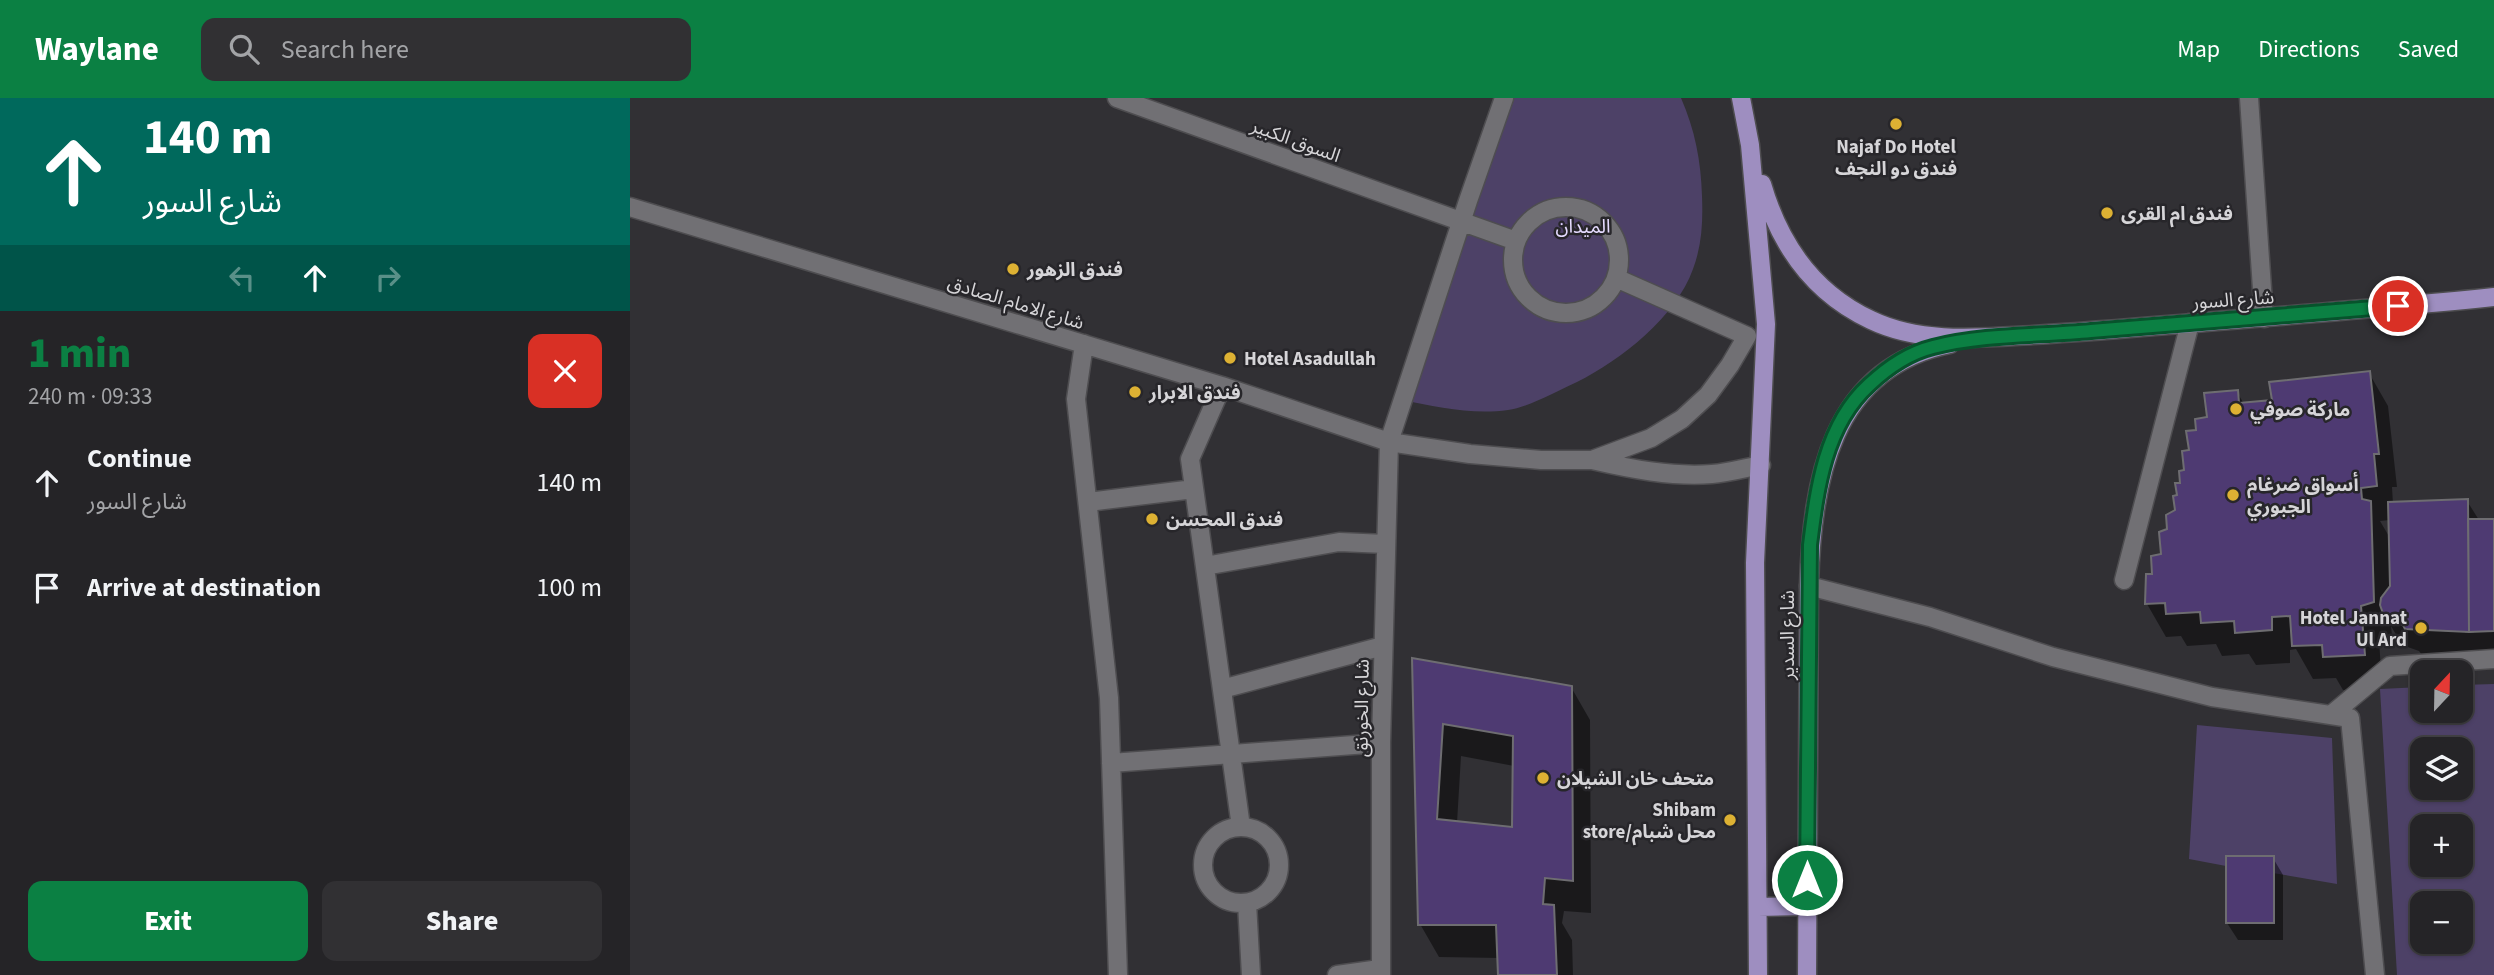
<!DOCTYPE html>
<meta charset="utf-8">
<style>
:root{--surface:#252427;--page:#313033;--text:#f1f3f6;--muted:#a3a4a7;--line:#424144;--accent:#0b8043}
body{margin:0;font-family:"Source Sans 3","Noto Sans Arabic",sans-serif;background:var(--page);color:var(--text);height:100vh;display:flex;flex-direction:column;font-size:26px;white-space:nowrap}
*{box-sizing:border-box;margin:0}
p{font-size:23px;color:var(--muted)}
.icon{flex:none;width:38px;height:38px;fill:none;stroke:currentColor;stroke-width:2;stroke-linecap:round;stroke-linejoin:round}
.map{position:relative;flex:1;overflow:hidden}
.drawer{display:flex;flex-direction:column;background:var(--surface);width:630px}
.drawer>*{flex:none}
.hud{background:#00695c;color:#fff;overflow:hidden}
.needle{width:46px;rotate:22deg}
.controls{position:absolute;left:1780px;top:562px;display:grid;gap:14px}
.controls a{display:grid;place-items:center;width:63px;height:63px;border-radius:14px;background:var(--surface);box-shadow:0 2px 5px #0004,0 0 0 2px var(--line);font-size:35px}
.pin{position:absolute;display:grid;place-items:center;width:60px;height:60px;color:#fff;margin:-30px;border:4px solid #fff;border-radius:50%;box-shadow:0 2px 7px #0007}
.me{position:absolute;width:77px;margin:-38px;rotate:0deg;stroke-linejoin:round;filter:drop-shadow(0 0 5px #0008)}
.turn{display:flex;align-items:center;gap:24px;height:147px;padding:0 28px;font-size:32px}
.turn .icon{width:91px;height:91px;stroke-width:2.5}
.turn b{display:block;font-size:49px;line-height:60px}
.lanes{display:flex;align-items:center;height:66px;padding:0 28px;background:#0003;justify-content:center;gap:35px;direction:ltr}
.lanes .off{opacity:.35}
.round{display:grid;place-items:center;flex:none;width:74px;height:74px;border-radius:14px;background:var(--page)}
.summary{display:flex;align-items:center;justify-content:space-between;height:119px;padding:0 28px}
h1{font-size:42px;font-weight:800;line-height:52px;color:var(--accent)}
.action{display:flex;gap:14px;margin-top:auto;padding:14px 28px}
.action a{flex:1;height:80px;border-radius:14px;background:var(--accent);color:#fff;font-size:28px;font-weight:800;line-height:80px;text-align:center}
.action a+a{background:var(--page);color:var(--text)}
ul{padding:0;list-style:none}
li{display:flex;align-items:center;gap:21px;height:105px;padding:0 28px}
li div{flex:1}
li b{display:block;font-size:26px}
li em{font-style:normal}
header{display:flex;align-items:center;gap:42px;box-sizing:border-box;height:98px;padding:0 35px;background:var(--accent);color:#fff}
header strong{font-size:33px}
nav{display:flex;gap:38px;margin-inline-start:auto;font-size:24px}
.search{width:490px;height:63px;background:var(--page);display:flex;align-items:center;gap:18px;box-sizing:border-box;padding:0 24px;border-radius:14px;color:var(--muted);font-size:26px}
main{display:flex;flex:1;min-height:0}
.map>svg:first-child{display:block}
.green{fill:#4d4167;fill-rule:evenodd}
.shadow{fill:#0007;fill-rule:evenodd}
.building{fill:#4e3a72;stroke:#6e6d71;stroke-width:2;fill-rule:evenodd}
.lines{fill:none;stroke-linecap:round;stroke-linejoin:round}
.minor-casing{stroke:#4e4d50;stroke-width:21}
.major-casing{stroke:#4e4d50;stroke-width:21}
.minor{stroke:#717074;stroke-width:18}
.major{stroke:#9e8ec0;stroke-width:18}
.route-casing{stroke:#07532c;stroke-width:18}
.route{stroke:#0b8043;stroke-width:12}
.poi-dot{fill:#ddb133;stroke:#27262a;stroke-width:2.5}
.labels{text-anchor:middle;stroke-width:5;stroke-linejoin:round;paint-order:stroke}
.street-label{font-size:19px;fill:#d6d5d8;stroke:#27262a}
.poi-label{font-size:19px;font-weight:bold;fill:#d6d5d8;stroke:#27262a;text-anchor:start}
.park-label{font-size:19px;fill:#e5dbff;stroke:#27262a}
</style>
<header>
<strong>Waylane</strong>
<div class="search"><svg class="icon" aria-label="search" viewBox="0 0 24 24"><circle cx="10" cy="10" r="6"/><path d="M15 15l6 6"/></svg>Search here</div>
<nav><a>Map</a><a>Directions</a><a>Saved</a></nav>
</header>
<main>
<section class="drawer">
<div class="hud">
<div class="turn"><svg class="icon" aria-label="ahead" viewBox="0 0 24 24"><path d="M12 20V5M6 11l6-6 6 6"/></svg><div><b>140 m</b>شارع السور</div></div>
<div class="lanes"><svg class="icon off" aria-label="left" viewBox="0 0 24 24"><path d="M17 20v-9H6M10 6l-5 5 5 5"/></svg><svg class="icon" aria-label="ahead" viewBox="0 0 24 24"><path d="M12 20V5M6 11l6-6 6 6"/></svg><svg class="icon off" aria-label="right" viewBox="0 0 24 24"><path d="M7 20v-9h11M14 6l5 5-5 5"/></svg></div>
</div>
<div class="summary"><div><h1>1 min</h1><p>240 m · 09:33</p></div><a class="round" style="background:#d93025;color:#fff"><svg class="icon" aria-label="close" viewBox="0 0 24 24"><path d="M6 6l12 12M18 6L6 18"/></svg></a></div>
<ul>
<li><svg class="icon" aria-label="ahead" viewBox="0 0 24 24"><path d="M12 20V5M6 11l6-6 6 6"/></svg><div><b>Continue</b><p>شارع السور</p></div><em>140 m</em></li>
<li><svg class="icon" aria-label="arrive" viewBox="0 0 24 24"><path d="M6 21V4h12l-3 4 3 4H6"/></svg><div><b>Arrive at destination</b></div><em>100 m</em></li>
</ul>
<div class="action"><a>Exit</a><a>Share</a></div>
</section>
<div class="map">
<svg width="1864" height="877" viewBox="0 0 1864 877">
<rect width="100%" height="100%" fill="#313034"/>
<path class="green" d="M874 0H1051C1065 32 1071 63 1072 98 1073 123 1072 147 1063 171 1046 219 991 262 947 284 927 293 899 309 878 312 843 317 806 309 772 302Z
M1864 586V877H1767L1750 591 1792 589V612H1830L1831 587ZM1830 651V690H1792V651ZM1792 728H1830V766H1792ZM1792 805H1830V844H1792Z
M1567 627 1702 640 1707 786 1643 775V758H1596V768L1559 761Z"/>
<path class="shadow" d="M1739 275 1758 308 1767 389H1762L1763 406 1837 403 1849 422H1864V559L1792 557 1789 553 1772 547 1761 528 1762 537 1749 541 1752 589 1713 592 1706 580 1683 581 1666 551 1660 552V565L1626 567 1619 556 1592 558 1586 546 1557 548 1551 538 1536 539 1517 506 1524 477 1547 413 1560 354 1568 334 1607 294 1614 306 1643 303ZM1760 422V440L1750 423Z
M784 562 941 589 960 622 961 815 934 813 932 825 942 842 943 877H870L869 860 809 859 790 826ZM831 658 884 668V731L827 725Z
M1643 760 1653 777V842H1608L1597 825Z"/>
<path class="building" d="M1740 273 1749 356H1744L1747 388 1731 390 1732 401 1741 403 1744 504 1731 508 1735 557 1693 559 1692 547 1662 548 1660 518 1642 519V532L1605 535 1604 523 1571 525 1570 514 1536 516 1535 505 1515 506 1516 476H1522L1521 458 1531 456 1529 434 1537 431 1536 417 1545 412 1543 398 1547 397 1545 385H1550L1549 373 1554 372 1552 353 1559 352 1556 333 1566 332 1565 321 1577 319 1574 295 1608 292 1609 305 1642 302 1639 284Z
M1838 401 1839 534 1775 531 1773 527 1755 521 1750 507 1751 500 1760 488 1758 404Z
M1838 421H1864V533L1839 534Z
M782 560 942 588 943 783 915 780 913 806 924 807 927 877H868L866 827H788ZM813 626 883 638 882 729 807 721Z
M1596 758H1644V825H1596Z"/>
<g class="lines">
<defs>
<path id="minor" d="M487 0 886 143
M1619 0 1634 220
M0 109 592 288 759 344 840 356 911 362H962L1021 340 1052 321 1078 297 1100 267 1117 238 986 180
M883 162a53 53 0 1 1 106 0a53 53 0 1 1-106 0Z
M454 246 446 301 479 600 488 877
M592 288 560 361 611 729
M962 362C1001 371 1041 379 1082 376 1098 375 1115 370 1131 367
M458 404 564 391
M575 468 709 444 756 446
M1494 482 1560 225
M1179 488 1300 519 1423 559 1582 599 1720 620 1745 877
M592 591 753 548
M1701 617 1760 568 1864 561
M481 665 751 645
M573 767a38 38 0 1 1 76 0a38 38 0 1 1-76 0Z
M617 805 621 877
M707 877 750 871
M751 877V645L759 344 838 103 874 0"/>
<path id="major" d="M1111 0 1120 47 1136 226 1125 465 1128 877
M1132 86C1149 145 1183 195 1241 222 1291 246 1349 240 1403 237 1452 234 1502 230 1551 226 1656 217 1760 210 1864 199
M1128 809 1177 808
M1177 877 1179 488C1182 384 1200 270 1320 246"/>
</defs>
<use href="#minor" class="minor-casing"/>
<use href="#major" class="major-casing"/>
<use href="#minor" class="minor"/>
<use href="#major" class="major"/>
</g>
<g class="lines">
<defs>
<path id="route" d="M1177 782 1180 447C1187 391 1195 327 1239 287 1257 270 1279 255 1303 249 1354 236 1408 238 1461 233 1563 225 1665 217 1768 208"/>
</defs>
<use href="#route" class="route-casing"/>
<use href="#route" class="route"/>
</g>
<g class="poi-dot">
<circle cx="1266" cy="26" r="7"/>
<circle cx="1477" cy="115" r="7"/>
<circle cx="383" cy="171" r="7"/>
<circle cx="600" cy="260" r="7"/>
<circle cx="505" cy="294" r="7"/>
<circle cx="1606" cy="311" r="7"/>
<circle cx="1603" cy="397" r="7"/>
<circle cx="522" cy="421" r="7"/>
<circle cx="1791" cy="530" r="7"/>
<circle cx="913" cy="680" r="7"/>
<circle cx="1100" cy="722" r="7"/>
</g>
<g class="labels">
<g class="street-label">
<text transform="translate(666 42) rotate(20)" y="7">السوق الكبير</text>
<text transform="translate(1603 201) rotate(-4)" y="7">شارع السور</text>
<text transform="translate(386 204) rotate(17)" y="7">شارع الامام الصادق</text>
<text transform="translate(1157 537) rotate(-90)" y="7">شارع السدير</text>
<text transform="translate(731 610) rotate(-89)" y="7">شارع الخورنق</text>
</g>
<g class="poi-label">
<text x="1266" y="55" text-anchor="middle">Najaf Do Hotel<tspan x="1266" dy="22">فندق دو النجف</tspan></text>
<text x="1491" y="122">فندق ام القرى</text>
<text x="397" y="178">فندق الزهور</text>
<text x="614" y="267">Hotel Asadullah</text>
<text x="519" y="301">فندق الابرار</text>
<text x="1620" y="318">ماركة صوفي</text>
<text x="1617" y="393">أسواق ضرغام<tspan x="1617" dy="22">الجبوري</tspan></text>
<text x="536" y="428">فندق المحسن</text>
<text x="1777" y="526" text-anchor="end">Hotel Jannat<tspan x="1777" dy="22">Ul Ard</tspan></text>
<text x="927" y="687">متحف خان الشيلان</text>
<text x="1086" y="718" text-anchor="end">Shibam<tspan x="1086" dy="22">store/محل شبام</tspan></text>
</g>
<g class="park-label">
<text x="953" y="135">الميدان</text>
</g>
</g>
</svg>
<div class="controls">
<a><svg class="needle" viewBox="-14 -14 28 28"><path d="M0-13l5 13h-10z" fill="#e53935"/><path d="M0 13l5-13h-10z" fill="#a3a4a7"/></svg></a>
<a><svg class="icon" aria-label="layers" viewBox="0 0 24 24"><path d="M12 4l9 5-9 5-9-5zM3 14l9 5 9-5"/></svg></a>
<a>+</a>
<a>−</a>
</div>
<div class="pin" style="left:1768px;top:208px;background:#d93025"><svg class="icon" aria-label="arrive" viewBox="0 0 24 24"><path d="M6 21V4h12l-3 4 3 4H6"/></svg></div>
<svg class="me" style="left:1177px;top:782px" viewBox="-20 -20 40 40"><circle r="17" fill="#0b8043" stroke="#fff" stroke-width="3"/><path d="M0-11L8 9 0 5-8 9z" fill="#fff"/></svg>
</div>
</main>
